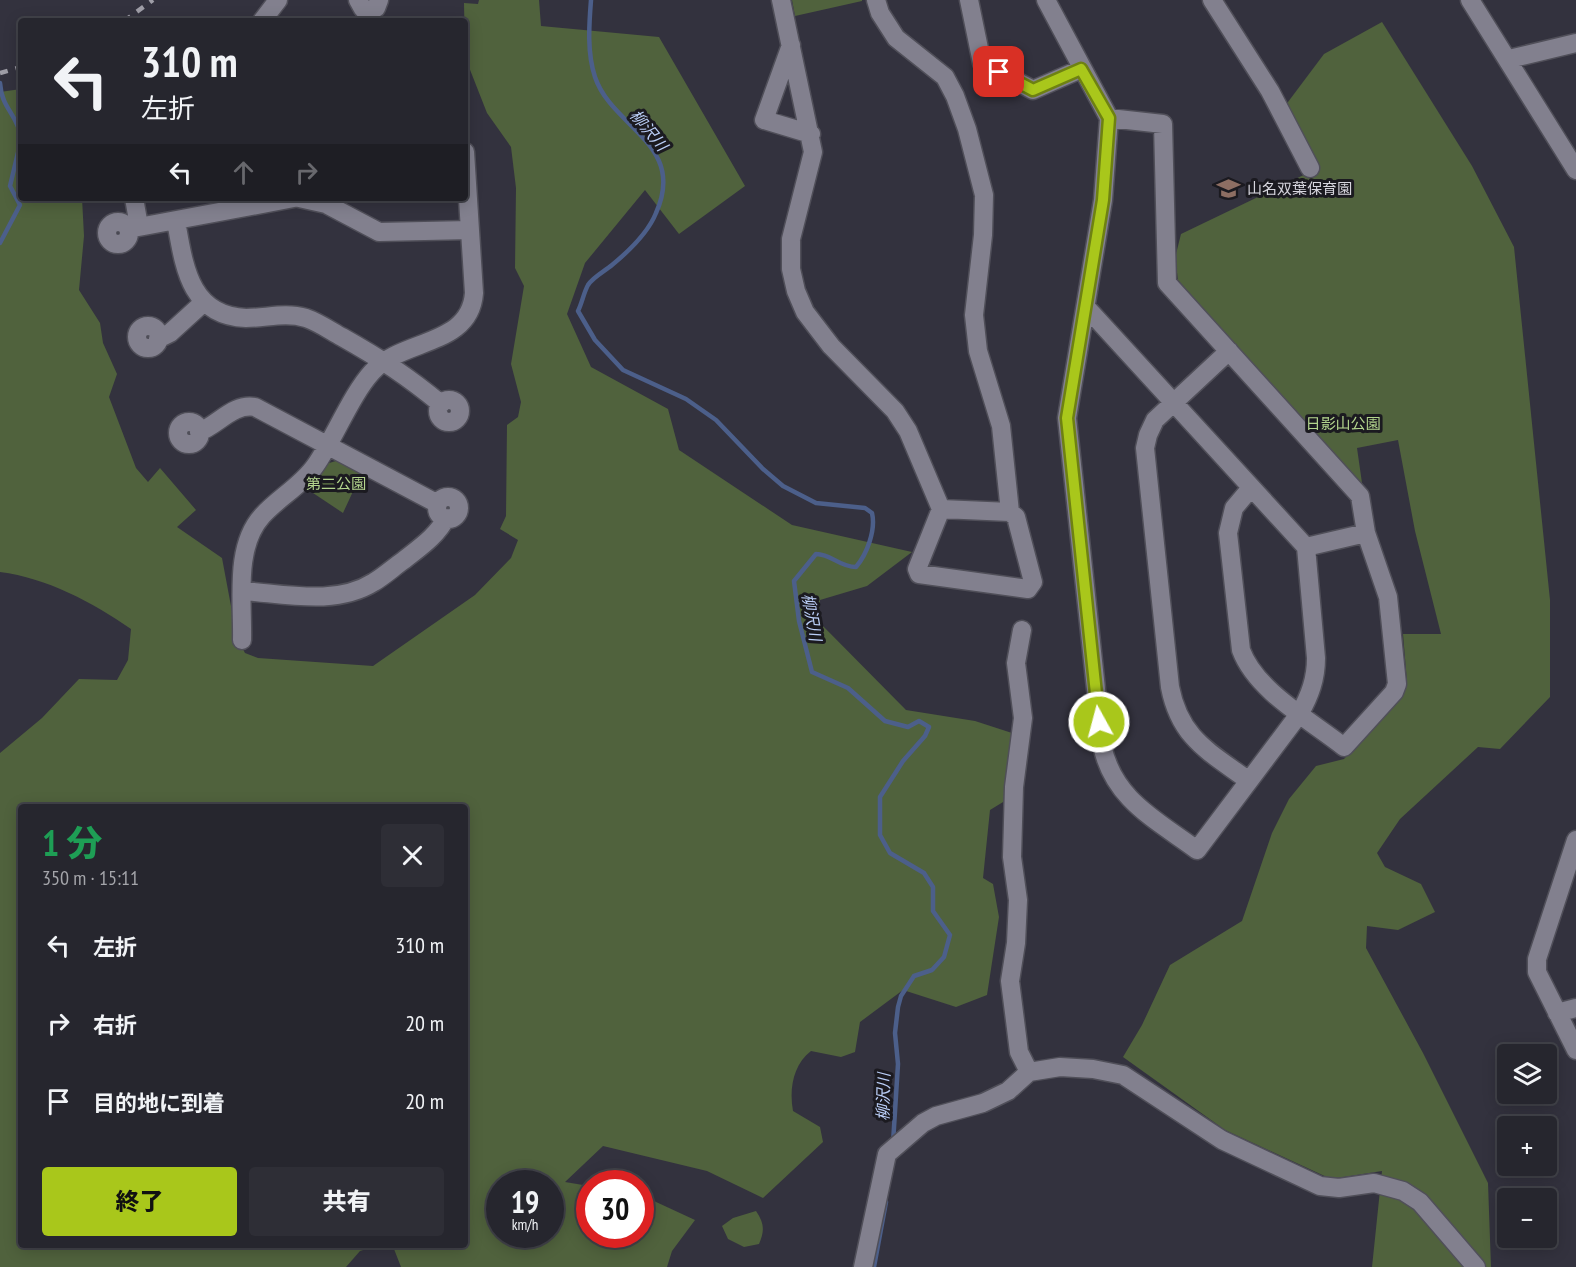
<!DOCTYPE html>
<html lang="ja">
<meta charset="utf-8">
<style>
:root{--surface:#26262e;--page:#2e2e36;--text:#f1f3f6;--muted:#a4a5aa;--line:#42434a;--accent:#a9c71b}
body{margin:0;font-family:"PT Sans Narrow","Noto Sans JP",sans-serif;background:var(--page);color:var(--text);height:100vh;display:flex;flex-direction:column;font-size:22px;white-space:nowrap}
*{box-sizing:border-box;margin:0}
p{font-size:20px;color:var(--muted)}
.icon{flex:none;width:33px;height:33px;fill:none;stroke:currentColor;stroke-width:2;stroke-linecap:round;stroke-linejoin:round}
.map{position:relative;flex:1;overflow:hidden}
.details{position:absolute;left:18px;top:804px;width:450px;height:444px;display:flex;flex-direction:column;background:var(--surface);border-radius:6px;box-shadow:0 3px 15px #0003,0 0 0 2px var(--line)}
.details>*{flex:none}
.top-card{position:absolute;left:18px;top:18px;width:450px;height:183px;border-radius:6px;box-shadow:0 3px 15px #0003,0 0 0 2px var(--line);background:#26262e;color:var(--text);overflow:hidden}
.buttons{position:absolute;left:1497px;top:1044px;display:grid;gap:12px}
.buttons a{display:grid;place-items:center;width:60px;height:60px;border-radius:6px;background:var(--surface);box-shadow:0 3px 15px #0003,0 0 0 2px var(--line);font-size:30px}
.speed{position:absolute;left:486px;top:1170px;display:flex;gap:12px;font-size:30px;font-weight:700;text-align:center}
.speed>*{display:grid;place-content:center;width:78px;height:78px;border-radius:50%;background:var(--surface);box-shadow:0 3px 15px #0003,0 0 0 2px var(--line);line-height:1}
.speed small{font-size:15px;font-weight:400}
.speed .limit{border:9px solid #d22;background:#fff;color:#111}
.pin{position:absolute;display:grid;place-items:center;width:51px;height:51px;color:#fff;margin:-26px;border-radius:12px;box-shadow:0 3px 9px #0006}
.me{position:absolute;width:66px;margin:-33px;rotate:353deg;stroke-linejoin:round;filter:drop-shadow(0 0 4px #0008)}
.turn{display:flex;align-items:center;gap:21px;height:126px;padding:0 24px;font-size:27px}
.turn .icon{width:78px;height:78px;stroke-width:2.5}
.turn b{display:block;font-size:42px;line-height:51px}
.lanes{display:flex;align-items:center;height:57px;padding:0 24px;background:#0003;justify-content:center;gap:30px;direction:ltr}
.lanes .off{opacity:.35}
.round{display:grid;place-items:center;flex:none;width:63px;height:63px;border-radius:6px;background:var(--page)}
.summary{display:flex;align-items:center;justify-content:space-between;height:102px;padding:0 24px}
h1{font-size:36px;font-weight:800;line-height:45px;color:#1e9e55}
.button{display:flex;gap:12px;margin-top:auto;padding:12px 24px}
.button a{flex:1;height:69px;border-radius:6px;background:var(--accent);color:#111;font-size:24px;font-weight:800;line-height:69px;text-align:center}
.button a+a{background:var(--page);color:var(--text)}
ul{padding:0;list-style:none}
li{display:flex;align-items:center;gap:18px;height:78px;padding:0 24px}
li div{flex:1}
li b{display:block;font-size:22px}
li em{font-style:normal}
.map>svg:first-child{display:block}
.green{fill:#50623d;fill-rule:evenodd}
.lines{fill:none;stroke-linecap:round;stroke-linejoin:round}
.stream{stroke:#4c5f8a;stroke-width:4.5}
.minor-casing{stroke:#504f59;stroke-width:21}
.minor{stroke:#82808e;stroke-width:18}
.rail{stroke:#9f9ea7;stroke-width:4.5;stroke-dasharray:8 8;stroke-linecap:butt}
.route-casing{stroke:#6e8112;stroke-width:15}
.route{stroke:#a9c71b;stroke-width:10}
.labels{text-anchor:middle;stroke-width:6;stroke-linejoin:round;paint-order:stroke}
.poi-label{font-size:15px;fill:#d7d6de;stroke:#1b1a20;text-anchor:start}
.park-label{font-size:15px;fill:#b3d58d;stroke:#1b1a20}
.water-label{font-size:16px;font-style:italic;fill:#bbcff8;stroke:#1b1a20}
</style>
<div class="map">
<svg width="1576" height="1267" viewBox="0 0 1576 1267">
<rect width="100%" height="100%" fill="#33323e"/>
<path class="green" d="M479 0H539L541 26 659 37 745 186 679 234 645 190 585 263 567 314 591 367 668 409 679 450 792 525 912 552 867 586 820 600 819 622 906 710 975 721 1012 733 1008 799 990 810 983 878 993 884 999 917 987 995 956 1007 903 990 860 1022 855 1052 841 1057 811 1051C793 1065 789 1089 793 1111L820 1127 823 1142 763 1198 707 1171 603 1146 565 1182 589 1186 590 1234H640L641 1195 695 1220 672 1251 667 1267H401L394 1249 383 1245H465V807H21V1245H379L360 1251 346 1267H0V753L42 718 79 679 117 680 128 660 131 629C92 602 47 578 0 572V92L21 89V198H82L84 236 79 290 100 323 103 343 117 374 109 397 136 468 148 482 160 468 196 510 177 527 222 558 237 638 245 653 258 658 373 666 475 595 511 558 518 540 500 529 506 516 507 425 518 417 521 402 511 364 524 286 515 268 516 188 511 147 487 113 465 57 464 3 478 4ZM500 1184H550V1234H500Z
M792 0H862V1L795 16Z
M1382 22 1472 166 1514 247 1550 600V697L1500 749 1478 747 1400 819 1377 853 1385 867 1421 884 1435 912 1398 930 1367 926 1366 948 1423 1053 1488 1183 1491 1267H1372L1382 1171 1331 1179 1225 1130 1123 1057 1142 1025 1170 965 1242 921 1272 833 1289 799 1316 766 1344 759 1398 697 1407 682 1403 634H1441L1415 531 1398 440 1357 448 1363 490 1352 479 1355 476 1344 465 1342 466 1178 280 1175 258 1181 234 1316 169 1285 106 1324 54Z
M339 460 362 472 343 513 313 493 307 485 326 464Z
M756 1211C764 1223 765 1230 759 1244L744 1247 728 1239 722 1226 733 1218Z"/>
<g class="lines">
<path class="stream" d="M591 0C589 25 587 53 595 77 612 128 687 144 656 213 648 233 629 251 612 265 605 271 593 277 588 285 584 292 582 303 578 311L595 340 623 370 686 399 716 420 763 469 783 486 816 503 865 508 872 513C876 530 867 554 856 567 839 567 832 554 816 554L794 581 799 621 812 672 848 688 885 721 908 727 919 721 929 727 925 736 903 761 880 797V835L890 853 924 873 933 887V911L950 935 944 957 932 970 914 976 901 996 898 1007 895 1033 898 1064 893 1143
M0 83C2 110 17 113 21 137
M0 243 20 205 10 186 21 140
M874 1267 886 1202"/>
<defs>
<path id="minor" d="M358 0 363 9 370 11 376 8 379 0
M781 0 813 152 791 239V269L796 291 805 312 831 346 895 411 908 431 941 509 1010 512 1001 426 978 351 974 315 983 235 984 195 967 129 955 96 945 77 896 38 880 13 876 0
M969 0 982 63 1033 90 1081 69
M1046 0 1109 118 1103 200 1067 418 1102 745C1113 799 1155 819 1197 850L1300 713C1310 695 1316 679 1316 658L1306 547 1086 307
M1212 0 1270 91 1310 168
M1470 0 1576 170
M262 21 278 0
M791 45 764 120 811 134
M1509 59 1576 43
M1109 118 1163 124 1167 283 1360 496 1366 533 1388 597 1397 684 1394 692 1344 747C1310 720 1256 691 1241 650L1228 533 1234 508 1250 489
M134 198 139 226
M299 198 326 204 379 232 470 230
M176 221C184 265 189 316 246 318 267 318 285 312 306 318 318 322 331 331 342 337 381 359 407 376 441 404
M107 233a11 11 0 1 1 22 0a11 11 0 1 1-22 0Z
M128 229 294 198
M137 337a11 11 0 1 1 22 0a11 11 0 1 1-22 0Z
M158 339 170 333 204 302
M1229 351 1155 420 1148 435 1145 448 1170 687C1180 739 1210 752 1249 781
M438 411a11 11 0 1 1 22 0a11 11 0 1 1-22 0Z
M178 433a11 11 0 1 1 22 0a11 11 0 1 1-22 0Z
M199 432C218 425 233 403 255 407L438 504
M437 508a11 11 0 1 1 22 0a11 11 0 1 1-22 0Z
M941 509 917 569 919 574 1028 589 1033 582 1016 517 1010 512
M1306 547 1366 533
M243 591C286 594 336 606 374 582 384 576 394 567 404 560 419 548 437 536 446 518
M1022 630 1016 663 1023 718 1014 787 1012 857 1018 900 1016 943 1010 981 1019 1052 1029 1072
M242 640C243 601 234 547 262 516 278 498 301 486 315 466 334 439 351 395 372 372 402 338 470 347 474 293L465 152
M1576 840 1537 959V972L1576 1050
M1557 1013 1576 1008
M863 1267 887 1154 923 1123 936 1116 983 1103 1008 1091 1029 1072 1060 1067 1093 1069 1123 1075 1222 1140 1320 1186 1339 1188 1374 1183 1403 1191 1420 1202 1476 1267"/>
</defs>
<use href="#minor" class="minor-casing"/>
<use href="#minor" class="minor"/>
<path class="rail" d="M124 21 153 0
M0 73 21 67"/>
</g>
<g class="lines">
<defs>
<path id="route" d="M999 72 1033 90 1081 69 1109 118 1103 200 1067 418 1099 722"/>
</defs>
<use href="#route" class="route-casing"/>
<use href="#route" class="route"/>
</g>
<defs>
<symbol id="school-bare" viewBox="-9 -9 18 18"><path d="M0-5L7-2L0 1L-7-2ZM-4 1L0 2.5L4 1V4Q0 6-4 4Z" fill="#8d6e63" stroke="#1b1a20" stroke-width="2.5" paint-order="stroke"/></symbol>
</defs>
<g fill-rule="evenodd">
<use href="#school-bare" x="1212" y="172" width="33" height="33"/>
</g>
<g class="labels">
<g class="poi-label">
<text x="1247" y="194">山名双葉保育園</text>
</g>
<g class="park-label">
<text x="1343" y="429">日影山公園</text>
<text x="336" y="489">第二公園</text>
</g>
<g class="water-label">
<text transform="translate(649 130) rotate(50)" y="6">柳沢川</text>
<text transform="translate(812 617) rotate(80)" y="6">柳沢川</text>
<text transform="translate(883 1097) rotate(-89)" y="6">柳沢川</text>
</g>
</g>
</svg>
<div class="buttons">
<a><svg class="icon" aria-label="layers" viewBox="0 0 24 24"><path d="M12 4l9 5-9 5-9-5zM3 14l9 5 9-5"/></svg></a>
<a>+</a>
<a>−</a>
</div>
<div class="speed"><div>19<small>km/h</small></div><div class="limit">30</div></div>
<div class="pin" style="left:999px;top:72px;background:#d93025"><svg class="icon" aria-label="arrive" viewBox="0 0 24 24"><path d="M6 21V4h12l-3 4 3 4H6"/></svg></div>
<svg class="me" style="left:1099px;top:722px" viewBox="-20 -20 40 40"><circle r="17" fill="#a9c71b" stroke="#fff" stroke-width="3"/><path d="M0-11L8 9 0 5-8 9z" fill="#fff"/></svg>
<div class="top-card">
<div class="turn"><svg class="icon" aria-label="left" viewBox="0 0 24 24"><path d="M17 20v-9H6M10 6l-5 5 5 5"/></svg><div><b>310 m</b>左折</div></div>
<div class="lanes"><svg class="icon" aria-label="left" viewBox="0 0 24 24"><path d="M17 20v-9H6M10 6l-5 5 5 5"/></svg><svg class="icon off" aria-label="ahead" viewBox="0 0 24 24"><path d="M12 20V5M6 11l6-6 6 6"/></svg><svg class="icon off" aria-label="right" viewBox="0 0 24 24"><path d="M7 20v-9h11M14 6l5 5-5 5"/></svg></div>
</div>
<section class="details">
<div class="summary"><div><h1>1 分</h1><p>350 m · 15:11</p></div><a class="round"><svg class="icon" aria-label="close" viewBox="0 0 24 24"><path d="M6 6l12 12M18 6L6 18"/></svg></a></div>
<ul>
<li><svg class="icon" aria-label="left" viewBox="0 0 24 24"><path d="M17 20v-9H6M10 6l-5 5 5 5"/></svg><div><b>左折</b></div><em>310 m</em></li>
<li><svg class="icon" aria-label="right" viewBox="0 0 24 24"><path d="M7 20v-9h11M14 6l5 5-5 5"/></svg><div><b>右折</b></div><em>20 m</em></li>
<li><svg class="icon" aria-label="arrive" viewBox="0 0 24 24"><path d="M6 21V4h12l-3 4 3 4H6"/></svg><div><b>目的地に到着</b></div><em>20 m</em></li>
</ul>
<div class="button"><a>終了</a><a>共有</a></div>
</section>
</div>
